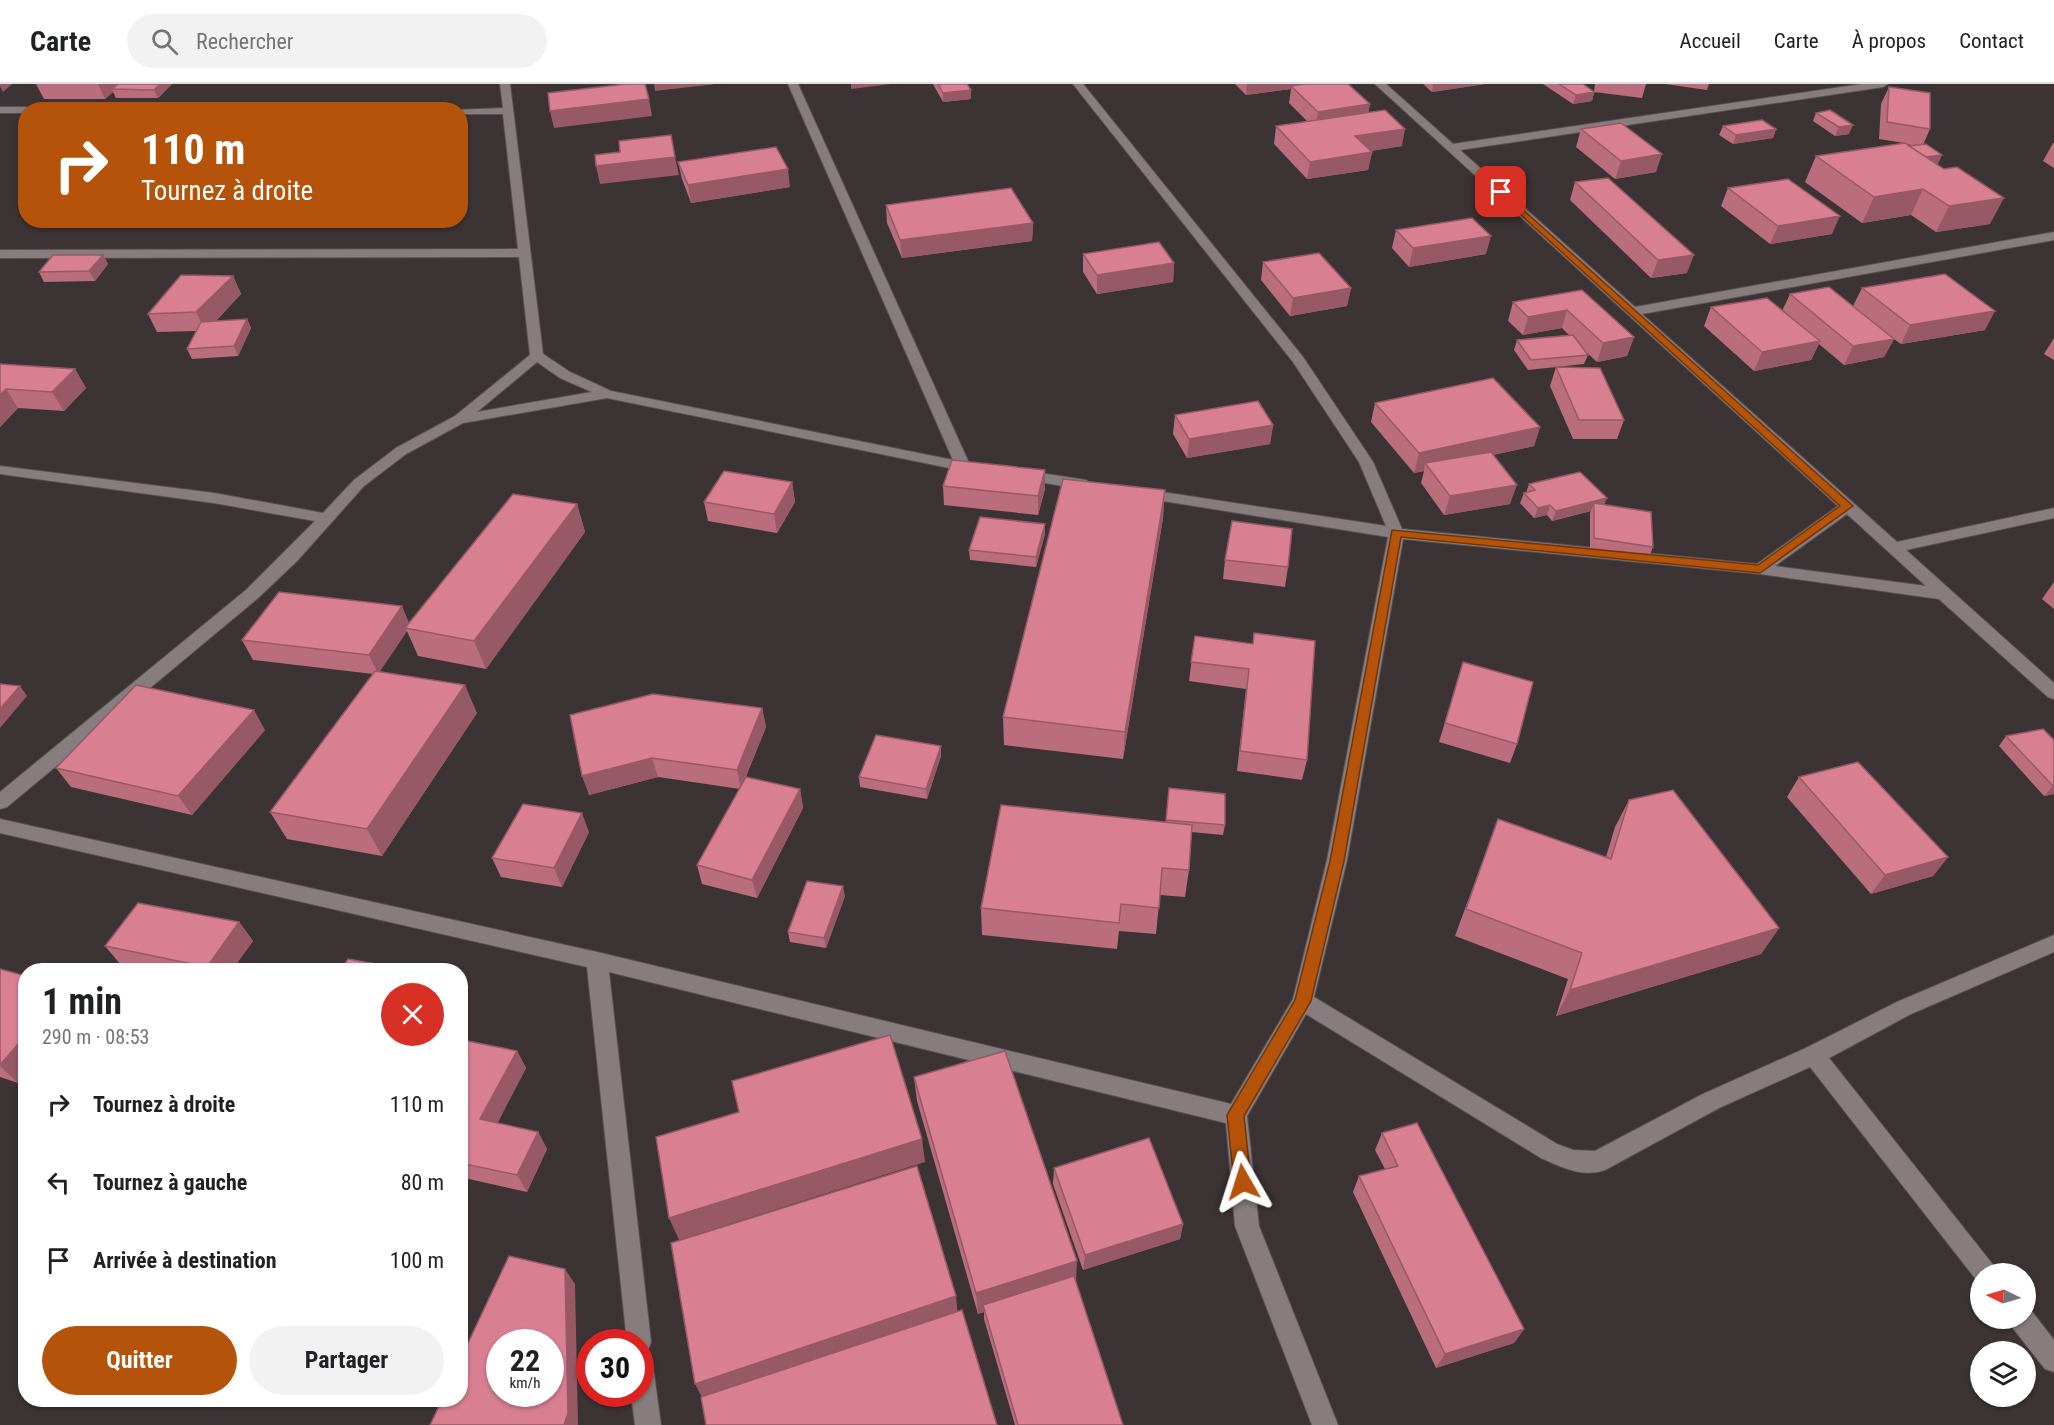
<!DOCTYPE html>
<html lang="fr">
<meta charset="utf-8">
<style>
:root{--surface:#fff;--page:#f2f2f2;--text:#202124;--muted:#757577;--line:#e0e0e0;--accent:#b45309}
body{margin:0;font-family:"Roboto Condensed",sans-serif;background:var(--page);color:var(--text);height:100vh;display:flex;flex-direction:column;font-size:22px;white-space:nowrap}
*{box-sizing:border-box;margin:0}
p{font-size:20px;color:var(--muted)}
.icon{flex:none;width:33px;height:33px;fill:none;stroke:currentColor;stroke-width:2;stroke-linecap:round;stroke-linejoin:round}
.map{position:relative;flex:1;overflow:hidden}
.panel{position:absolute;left:18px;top:879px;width:450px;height:444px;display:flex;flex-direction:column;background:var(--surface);border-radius:24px;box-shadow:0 2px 4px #0004}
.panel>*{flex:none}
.hud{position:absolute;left:18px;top:18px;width:450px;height:126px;border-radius:24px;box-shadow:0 2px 4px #0004;background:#b45309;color:#fff;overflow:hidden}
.needle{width:39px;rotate:275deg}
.fabs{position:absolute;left:1970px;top:1179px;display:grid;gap:12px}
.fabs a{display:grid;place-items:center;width:66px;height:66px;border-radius:50%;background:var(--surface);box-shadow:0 2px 4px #0004;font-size:30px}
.speed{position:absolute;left:486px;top:1245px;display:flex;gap:12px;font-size:30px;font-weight:700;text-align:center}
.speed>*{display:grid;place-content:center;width:78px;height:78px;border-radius:50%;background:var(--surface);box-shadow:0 2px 4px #0004;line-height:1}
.speed small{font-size:15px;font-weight:400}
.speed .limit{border:9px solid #d22;background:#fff;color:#111}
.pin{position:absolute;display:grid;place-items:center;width:51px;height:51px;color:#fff;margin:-26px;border-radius:12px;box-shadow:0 3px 9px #0006}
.me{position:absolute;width:66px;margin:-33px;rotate:354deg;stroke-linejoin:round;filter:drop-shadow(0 0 4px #0008)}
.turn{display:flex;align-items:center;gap:21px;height:126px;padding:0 24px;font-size:27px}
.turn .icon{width:78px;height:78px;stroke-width:2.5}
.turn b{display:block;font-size:42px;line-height:51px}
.round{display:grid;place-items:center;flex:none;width:63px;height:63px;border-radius:32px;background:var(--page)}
.overview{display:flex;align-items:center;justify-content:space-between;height:102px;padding:0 24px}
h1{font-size:36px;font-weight:700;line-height:45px}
.primary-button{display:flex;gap:12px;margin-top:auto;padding:12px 24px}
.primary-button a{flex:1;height:69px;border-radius:36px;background:var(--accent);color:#fff;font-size:24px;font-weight:700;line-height:69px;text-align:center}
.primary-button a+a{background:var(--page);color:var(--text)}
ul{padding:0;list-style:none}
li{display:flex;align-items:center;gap:18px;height:78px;padding:0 24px}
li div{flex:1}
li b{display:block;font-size:22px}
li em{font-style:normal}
header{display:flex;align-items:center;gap:36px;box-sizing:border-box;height:84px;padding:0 30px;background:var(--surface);border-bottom:2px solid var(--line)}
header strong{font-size:28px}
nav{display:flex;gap:33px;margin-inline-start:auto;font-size:21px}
.search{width:420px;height:54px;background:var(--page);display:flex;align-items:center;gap:15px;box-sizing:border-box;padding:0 21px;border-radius:33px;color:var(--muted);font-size:22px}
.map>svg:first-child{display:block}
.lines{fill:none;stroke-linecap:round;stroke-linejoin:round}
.minor-casing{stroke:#595253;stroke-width:2}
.minor{fill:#877d7f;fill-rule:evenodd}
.wall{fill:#ba6d7d;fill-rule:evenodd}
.shaded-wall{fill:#975966}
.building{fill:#d87f91;stroke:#975966;stroke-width:1.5;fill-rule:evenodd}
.route{fill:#b45309;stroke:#753606;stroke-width:1.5}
</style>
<header>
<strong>Carte</strong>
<div class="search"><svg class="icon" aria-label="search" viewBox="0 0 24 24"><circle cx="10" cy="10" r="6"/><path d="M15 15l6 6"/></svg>Rechercher</div>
<nav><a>Accueil</a><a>Carte</a><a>À propos</a><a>Contact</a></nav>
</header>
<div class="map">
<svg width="2054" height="1341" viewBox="0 0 2054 1341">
<rect width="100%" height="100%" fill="#3b3334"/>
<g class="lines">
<defs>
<path id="minor" d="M500 0H510L543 270 570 288 611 307 953 376 788 0H798L969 379 978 381 980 384 978 387H964L607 314 463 339 406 370 364 402 297 477 258 514 7 723 0 725V708L246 506 315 437 214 419 0 390V382L214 409 323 429 354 396 396 364 455 332 530 271 519 173 0 174V166L518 165 503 30H460V26H456L503 24ZM537 278 560 294 592 308 477 328Z
M1073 0H1083L1303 273 1373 378 1402 445 1757 480 1838 422 1375 0H1386L1453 60 1862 0H1888L1883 3 1460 66 1635 223 2054 148V156L1642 230 1897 458 2054 424V434L1906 466 2054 599V615L2048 613 1939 515 1760 490 1403 455 1347 776 1314 913 1557 1060 1573 1066 1595 1067 1703 1010 1806 964 1897 918 2054 851V868L1911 930 1829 974 1994 1182 1998 1190H1980V1199L1978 1198 1810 983 1719 1024 1605 1086C1583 1094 1561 1083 1541 1074L1306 930 1247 1032 1259 1142 1338 1341H1312L1235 1142 1226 1039 609 888 651 1258 648 1266 652 1275 661 1341H635L631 1310H640V1258H627L587 883 0 749V735L597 868 1231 1020 1293 915 1327 776 1388 453 1138 413 1136 410 1138 407 1143 405 1386 442 1359 378 1293 278ZM1847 430 1926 502 1775 482Z
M0 23H26L31 26H26V29H0Z
M1021 386 1086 396 1093 401 1086 406 1016 394 1014 391 1016 388Z
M2025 1223 2030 1225 2054 1256V1288L2045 1285 2012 1243 2009 1234H2025Z"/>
</defs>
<use href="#minor" class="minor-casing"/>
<use href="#minor" class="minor"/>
</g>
<path class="wall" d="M36 0H172L158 14H116L113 8 105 15H44Z
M933 0H967L971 6V15L943 18Z
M1235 0H1348L1370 20 1368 29 1402 62 1371 67 1372 68 1368 86 1307 95 1274 60 1276 42 1308 38 1289 19 1291 5 1246 11Z
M1423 0H1485L1432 8Z
M1543 0H1583L1594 8 1592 17 1573 20Z
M1595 0H1646L1642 14 1594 8Z
M1665 0H1709L1707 6Z
M1889 3 1930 45 1923 61 1938 80H1937L1990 140 1936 148 1911 131 1862 139 1805 98 1816 72 1904 59 1879 55 1881 20ZM1905 60 1917 62H1909Z
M1816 29 1849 50 1835 52 1813 37Z
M1723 42 1776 45 1773 54 1733 60 1719 51Z
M1581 45 1656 88 1615 95 1576 63Z
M2053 59H2054V84L2043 77Z
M678 78 790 103 691 119 682 95Z
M1575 98 1687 189 1651 194 1570 116Z
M1728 104 1832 150 1770 160 1721 122Z
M886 121 1033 139 1032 157 902 174 887 139Z
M1396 146 1486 170 1409 183 1392 164Z
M1083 170 1174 179 1173 198 1097 210 1083 188Z
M103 171 108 180 95 197 44 198 39 188Z
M1263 178 1351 204 1347 222 1290 232 1261 196Z
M233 192 241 210 216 237 247 235 251 244 238 272 192 275 187 265 196 247 157 248 148 230Z
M1862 204 1985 246 1901 260 1894 255 1884 273 1844 281 1819 260 1811 276 1754 287 1704 242 1711 223 1782 227 1790 210 1853 222Z
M1582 206 1634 253 1627 272 1597 278 1584 266 1588 271 1584 280 1528 286 1514 266 1517 256 1569 251 1562 244 1523 251 1508 237 1513 218Z
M2054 254V276L2044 270Z
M0 280 75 285 86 304 64 327 18 324 0 343Z
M1556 283 1624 336 1617 355H1573L1550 302Z
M1375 319 1540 343 1534 362 1493 371 1510 420 1444 431 1421 399 1424 387 1414 389 1371 338Z
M1175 331 1273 341 1270 360 1187 374 1173 350Z
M792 398 795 418 777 449 708 437 704 418Z
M1529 400 1604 421 1653 463 1649 473 1590 464V429L1591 427 1552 437 1547 431 1534 434 1520 419 1524 409H1526Z
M943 402 1045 405 1038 431 944 421Z
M1165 406 1163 434 1123 675 1004 661 1003 633Z
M577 420 585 448 486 585 418 572 407 547 380 587 477 629 382 772 287 755 270 728 373 590 253 576 242 556 409 539Z
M1045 440V450L1036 483 970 476 969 466Z
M1225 476 1288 483 1285 503 1223 495Z
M2054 498V525L2042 515Z
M1195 552 1252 560 1307 676 1302 696 1237 687 1246 605 1189 597Z
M1463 578 1517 660 1510 679 1439 658Z
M762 624 766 643 745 695 800 705 803 724 757 814 702 800 697 781 740 705 658 693 589 711 570 631Z
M265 646 192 731 71 703 56 684Z
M2006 652 2054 656V710L2044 712 1999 662Z
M941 672 927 715 860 703 859 693Z
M1799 693 1948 773 1933 792 1871 810 1787 713Z
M1169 704 1225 741 1223 751 1191 748 1189 786 1185 813 1160 811 1156 850 1119 847 1117 865 982 851 981 824 1166 738Z
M1629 716 1779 844 1761 870 1556 932 1568 895 1455 852 1498 735 1606 773 1615 743Z
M589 748 562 803 501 793 492 774Z
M845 812 826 864 790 858 788 848Z
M239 838 253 857 232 886H149L121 881 105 862Z
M0 885 18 999 0 993Z
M460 960 517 967 526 984 497 1039 538 1048 547 1065 527 1108 460 1093Z
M914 993 1076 1198 1123 1341H1015L984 1235V1228L978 1230 917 1017Z
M1382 1049 1524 1245 1514 1259 1436 1284 1353 1108 1359 1092 1385 1085 1375 1066Z
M1054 1084 1183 1140 1180 1155 1083 1186 1053 1100Z"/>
<path class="shaded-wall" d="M0 0H12L3 8 0 2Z
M98 0H121L112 5 113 8 105 15Z
M160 0H172L158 14 154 6Z
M654 0H716L655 7Z
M851 0H891L851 5Z
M1247 0H1323L1291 2V5L1246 11Z
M1433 0H1485L1432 8Z
M971 6V15L943 18V9Z
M1594 8 1592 17 1573 20 1576 11Z
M649 15 652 32 554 44 550 27Z
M1370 20 1367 37 1315 45 1318 28Z
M1853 41 1849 50 1835 52 1839 43Z
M1405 45 1402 62 1352 70 1355 52Z
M1776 45 1773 54 1733 60 1736 51Z
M1372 68 1368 86 1307 95 1310 78Z
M1662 70 1656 88 1615 95 1621 77Z
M1942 71 1938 80 1916 83 1921 74Z
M675 73 679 91 600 100 596 82Z
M788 85 790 103 691 119 688 101Z
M1923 105 1911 131 1862 139 1874 113Z
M2004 114 1990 140 1936 148 1949 122Z
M1840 132 1832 150 1770 160 1778 142Z
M1033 139 1032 157 902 174 900 156Z
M1491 152 1486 170 1409 183 1413 164Z
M103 171 108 180 95 197 89 187Z
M1694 171 1687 189 1651 194 1658 176Z
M1174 179 1173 198 1097 210V191Z
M233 192 241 210 206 247 196 228Z
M1351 204 1347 222 1290 232 1293 214Z
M1567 226 1562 244 1523 251 1528 233Z
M1995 227 1985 246 1901 260 1910 241Z
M247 235 251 244 238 272 234 262Z
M1634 253 1627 272 1597 278 1603 259Z
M1894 255 1884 273 1844 281 1853 262Z
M1820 257 1811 276 1754 287 1762 268Z
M75 285 86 304 64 327 52 308Z
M6 305 18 324 0 343V311Z
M1273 341 1270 360 1187 374 1189 355Z
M1540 343 1534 362 1430 385 1425 379 1424 387 1414 389 1419 369Z
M1045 386V405L1038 431V412Z
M792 398 795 418 777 449 774 430Z
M1517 401 1510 420 1444 431 1450 412Z
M1165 406 1163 434 1123 675 1125 648Z
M1607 414 1603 424 1594 419 1591 427 1552 437 1556 427Z
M577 420 585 448 486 585 474 557Z
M1550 421 1547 431 1534 434 1538 424Z
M1045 440V450L1036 483V473Z
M402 522 410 541 405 544 407 547 378 590 369 571Z
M465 601 477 629 382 772 367 745Z
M20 602 27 612 0 644V625Z
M762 624 766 643 741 705 737 686Z
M254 626 265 646 192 731 178 712Z
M941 662V672L927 715 926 705Z
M652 674 658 693 589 711 582 692Z
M2053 702H2054V710L2044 712Z
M800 705 803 724 757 814 752 796Z
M582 729 589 748 562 803 554 784Z
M1948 773 1933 792 1871 810 1885 791Z
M843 802 845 812 826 864 824 854Z
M239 838 253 857 232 886H210L207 883Z
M1779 844 1761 870 1556 932 1570 906Z
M26 951V990L18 999 0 982Z
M517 967 526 984 491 1052 480 1035Z
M538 1048 547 1065 527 1108 517 1091Z
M922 1055 925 1078 679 1156 669 1134Z
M1183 1140 1180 1155 1083 1186 1085 1171Z
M1077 1177 1076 1198 983 1221 984 1228 978 1230 976 1209Z
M565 1185 575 1200 578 1341H564Z
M956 1212 958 1233 705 1319 695 1300Z
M1524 1245 1514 1259 1436 1284 1445 1270Z"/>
<path class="building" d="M118 0H160L154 6 112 5Z
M626 0H645L649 15 550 27 548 9Z
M938 0H967L971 6 943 9Z
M1305 0H1348L1370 20 1318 28 1291 2Z
M1559 0H1583L1594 8 1576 11Z
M1889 3 1930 9V45L1887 38Z
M1385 26 1405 45 1355 52 1372 68 1310 78 1276 42Z
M1830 26 1853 41 1839 43 1816 29Z
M1762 36 1776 45 1736 51 1723 42Z
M1621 39 1662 70 1621 77 1581 45Z
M671 51 675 73 596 82 595 71 620 68 619 57Z
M1905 59 1944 85 1957 83 2004 114 1949 122 1923 105 1874 113 1816 72Z
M1926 60 1942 71 1926 73 1909 62Z
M776 63 788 85 688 101 678 78Z
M1608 94 1694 171 1658 176 1575 98Z
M1788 95 1840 132 1778 142 1728 104Z
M1011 104 1033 139 900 156 886 121Z
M1472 134 1491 152 1413 164 1396 146Z
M1159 158 1174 179 1097 191 1083 170Z
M1319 169 1351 204 1293 214 1263 178Z
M53 171H103L89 187 39 188Z
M1945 190 1995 227 1910 241 1862 204Z
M181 191 233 192 196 228 148 230Z
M1829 203 1894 255 1853 262 1790 210Z
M1582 206 1634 253 1603 259 1567 226 1528 233 1513 218Z
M1767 214 1820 257 1762 268 1711 223Z
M247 235 234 262 187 265 201 238Z
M1573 251 1588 271 1531 276 1517 256Z
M0 280 75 285 52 308 6 305 0 311Z
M1556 283 1600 284 1624 336H1579Z
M1493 294 1540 343 1419 369 1375 319Z
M1258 317 1273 341 1189 355 1175 331Z
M1491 368 1517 401 1450 412 1425 379Z
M952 376 1045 386 1038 412 943 402Z
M724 387 792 398 774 430 704 418Z
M1580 388 1607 414 1556 427 1550 421 1538 424 1524 409 1535 406 1529 400Z
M1063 395 1165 406 1125 648 1003 633Z
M513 410 577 420 474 557 405 544Z
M1594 419 1651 428 1653 463 1594 454Z
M980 433 1045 440 1036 473 969 466Z
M1232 437 1292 445 1288 483 1225 476Z
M279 508 402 522 369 571 242 556Z
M1254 549 1315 557 1307 676 1240 667 1249 585 1191 578 1195 552 1253 560Z
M1463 578 1533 598 1517 660 1445 639Z
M375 587 465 601 367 745 270 728Z
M0 600 20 602 0 625Z
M136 601 254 626 178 712 56 684Z
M653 610 762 624 737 686 652 674 582 692 570 631Z
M2043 645 2054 656V702H2053L2006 652Z
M876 651 941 662 926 705 859 693Z
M1858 678 1948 773 1885 791 1799 693Z
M746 693 800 705 752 796 697 781Z
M1169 704 1225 710V741L1166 736Z
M1673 706 1779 844 1570 906 1582 869 1466 825 1498 735 1611 775 1629 716Z
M523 720 582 729 554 784 492 774Z
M1001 721 1192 741 1189 786 1162 784 1159 824 1121 820 1119 839 981 824Z
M807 797 843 802 824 854 788 848Z
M138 819 239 838 207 883 105 862Z
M348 875 409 886H341Z
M0 885 26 892V951L0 981Z
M890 951 922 1055 669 1134 656 1053 739 1028 732 997Z
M463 956 517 967 480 1035 538 1048 517 1091 460 1079V960Z
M1005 967 1077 1177 976 1209 914 993Z
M1417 1039 1524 1245 1445 1270 1359 1092 1398 1082 1382 1049Z
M1149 1054 1183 1140 1085 1171 1054 1084Z
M917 1082 956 1212 695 1300 671 1159Z
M509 1172 565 1185 568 1329 564 1341H430L442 1316H460V1276ZM500 1258H550V1310H500Z
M1074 1192 1123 1341H1018L983 1221Z
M962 1226 997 1341H706L701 1313Z"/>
<path class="route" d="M1501 106 1853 422 1760 489 1401 453 1344 777 1311 917 1244 1032 1251 1098 1249 1104 1243 1106 1237 1104 1234 1098 1227 1031 1295 916 1330 777 1392 446 1758 481 1840 422 1498 110V107Z"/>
</svg>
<div class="fabs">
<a><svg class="needle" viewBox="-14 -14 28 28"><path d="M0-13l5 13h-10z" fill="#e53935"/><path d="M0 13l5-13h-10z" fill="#757577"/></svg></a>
<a><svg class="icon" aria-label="layers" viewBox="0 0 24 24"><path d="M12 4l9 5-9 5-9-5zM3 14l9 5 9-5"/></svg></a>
</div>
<div class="speed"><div>22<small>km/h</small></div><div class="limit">30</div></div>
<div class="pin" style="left:1501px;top:108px;background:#d93025"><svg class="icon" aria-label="arrive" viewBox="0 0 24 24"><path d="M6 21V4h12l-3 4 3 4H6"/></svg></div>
<svg class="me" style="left:1243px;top:1098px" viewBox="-20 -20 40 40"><path d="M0-17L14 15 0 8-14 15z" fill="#b45309" stroke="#fff" stroke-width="4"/></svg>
<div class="hud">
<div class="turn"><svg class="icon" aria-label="right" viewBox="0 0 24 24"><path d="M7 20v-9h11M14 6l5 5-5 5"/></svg><div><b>110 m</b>Tournez à droite</div></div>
</div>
<section class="panel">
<div class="overview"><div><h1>1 min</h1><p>290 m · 08:53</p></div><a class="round" style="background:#d93025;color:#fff"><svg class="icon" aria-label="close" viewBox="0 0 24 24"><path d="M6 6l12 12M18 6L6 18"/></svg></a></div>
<ul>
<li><svg class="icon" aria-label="right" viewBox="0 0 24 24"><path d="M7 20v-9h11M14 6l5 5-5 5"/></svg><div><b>Tournez à droite</b></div><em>110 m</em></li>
<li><svg class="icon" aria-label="left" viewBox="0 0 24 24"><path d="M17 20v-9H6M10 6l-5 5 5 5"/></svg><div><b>Tournez à gauche</b></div><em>80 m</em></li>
<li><svg class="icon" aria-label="arrive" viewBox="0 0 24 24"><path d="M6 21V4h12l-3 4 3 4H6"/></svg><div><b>Arrivée à destination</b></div><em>100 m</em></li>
</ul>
<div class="primary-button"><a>Quitter</a><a>Partager</a></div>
</section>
</div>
